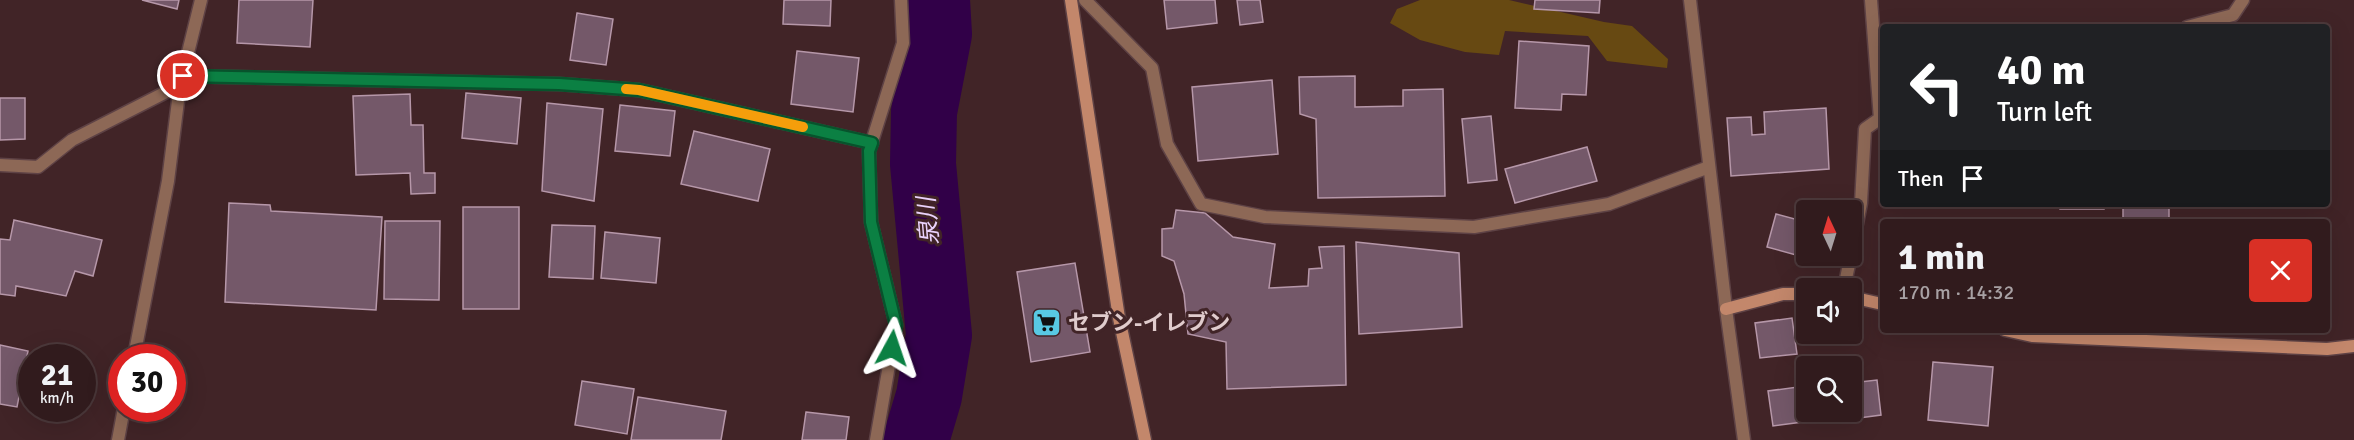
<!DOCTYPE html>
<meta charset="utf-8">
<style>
:root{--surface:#311b1d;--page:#3d282a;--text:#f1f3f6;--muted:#a8a1a4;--line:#4c393b}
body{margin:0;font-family:Signika,"Noto Sans JP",sans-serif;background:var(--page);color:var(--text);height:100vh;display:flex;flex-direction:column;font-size:22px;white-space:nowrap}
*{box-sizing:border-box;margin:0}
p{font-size:20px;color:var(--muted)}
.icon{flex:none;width:33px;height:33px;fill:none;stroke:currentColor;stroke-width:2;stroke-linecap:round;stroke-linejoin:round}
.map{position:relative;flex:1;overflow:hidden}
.sheet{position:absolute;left:1880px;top:219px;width:450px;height:114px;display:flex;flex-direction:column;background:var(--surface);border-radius:6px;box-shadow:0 6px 24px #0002,0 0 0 2px var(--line)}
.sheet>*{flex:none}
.banner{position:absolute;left:1880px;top:24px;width:450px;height:183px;border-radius:6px;box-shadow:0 6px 24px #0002,0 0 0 2px var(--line);background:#202124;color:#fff;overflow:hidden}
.needle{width:39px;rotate:356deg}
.tools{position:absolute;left:1796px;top:200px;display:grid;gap:12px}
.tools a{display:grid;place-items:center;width:66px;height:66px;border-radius:6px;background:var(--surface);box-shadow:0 6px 24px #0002,0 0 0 2px var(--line);font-size:30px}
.speed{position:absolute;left:18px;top:344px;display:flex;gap:12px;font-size:30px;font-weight:700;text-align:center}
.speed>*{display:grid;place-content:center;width:78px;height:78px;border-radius:50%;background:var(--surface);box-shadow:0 6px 24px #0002,0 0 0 2px var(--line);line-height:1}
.speed small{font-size:15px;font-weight:400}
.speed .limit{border:9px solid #d22;background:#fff;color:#111}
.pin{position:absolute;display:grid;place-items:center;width:51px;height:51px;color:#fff;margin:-26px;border:3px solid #fff;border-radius:50%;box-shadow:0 2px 6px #0007}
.me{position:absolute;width:66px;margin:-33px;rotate:5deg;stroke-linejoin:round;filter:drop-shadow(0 0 4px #0008)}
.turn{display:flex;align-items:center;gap:21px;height:126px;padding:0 18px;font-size:27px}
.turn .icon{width:78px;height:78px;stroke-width:2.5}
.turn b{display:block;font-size:42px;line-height:51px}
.then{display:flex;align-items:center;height:57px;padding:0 18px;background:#0003;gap:12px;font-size:22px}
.round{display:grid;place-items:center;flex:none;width:63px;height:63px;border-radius:6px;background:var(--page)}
.head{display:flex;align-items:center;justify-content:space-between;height:102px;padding:0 18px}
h1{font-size:36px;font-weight:800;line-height:45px}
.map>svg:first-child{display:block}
.green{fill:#674912}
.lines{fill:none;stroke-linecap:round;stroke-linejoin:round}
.river{stroke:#310048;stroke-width:66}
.building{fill:#745869;stroke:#b697a9;stroke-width:1.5}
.lane-casing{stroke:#5e4245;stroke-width:15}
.street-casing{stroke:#5e4245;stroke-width:15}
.secondary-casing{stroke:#5e4245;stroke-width:15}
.lane{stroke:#8d6856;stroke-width:12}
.street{stroke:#8d6856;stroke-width:12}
.secondary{stroke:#c3876b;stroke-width:12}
.route-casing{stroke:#07532c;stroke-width:15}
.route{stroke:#0b8043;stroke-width:10}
.slow{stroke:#f59e0b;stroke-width:10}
.labels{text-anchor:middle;stroke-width:6;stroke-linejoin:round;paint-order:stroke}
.poi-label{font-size:22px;font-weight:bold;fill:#e0cccd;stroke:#412427;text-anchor:start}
.water-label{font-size:24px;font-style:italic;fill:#ead2fc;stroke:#412427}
</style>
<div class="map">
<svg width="2354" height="440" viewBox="0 0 2354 440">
<rect width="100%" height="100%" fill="#412427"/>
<path class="green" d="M1420 0H1509L1604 22 1632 26 1668 59 1667 68 1607 61 1588 36 1505 31 1499 55 1465 52 1420 40 1390 23 1397 9Z"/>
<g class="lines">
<path class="river" d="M916 440 929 396 939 335 923 164 924 112 939 34 937 0"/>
</g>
<path class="building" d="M142 0H179L177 9Z
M239 0H313L310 47 237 43Z
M784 0H831L830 26 783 24Z
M1164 0H1215L1217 23 1167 29Z
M1237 0H1260L1263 22 1240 25Z
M1535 0H1600L1599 13 1534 9Z
M577 13 613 19 606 65 570 60Z
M1519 41 1589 46 1586 95 1562 94 1561 110 1515 108Z
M797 51 859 58 853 112 791 104Z
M1355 76V107L1403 106V90L1443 89 1445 196 1318 198 1316 119 1300 114 1299 77Z
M1272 80 1278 154 1198 161 1192 87Z
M466 93 521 98 517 144 462 138Z
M410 94 411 125H423L424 173H435V193L411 194 410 173 356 175 353 96Z
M0 98H25V139L0 140Z
M547 103 603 109 594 201 542 191Z
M620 105 675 111 670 156 615 151Z
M1826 108 1829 169 1731 176 1727 118 1751 117 1752 135 1765 134 1764 112Z
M1491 116 1497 180 1468 183 1462 119Z
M694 131 770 149 758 201 681 184Z
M1587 147 1597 181 1515 203 1505 169Z
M229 203 270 205 271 211 382 217 376 310 225 302Z
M2060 204H2104V209H2060Z
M2123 204H2169V222H2123Z
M463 207H519V309H463Z
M1176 210 1205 213 1233 237 1275 244 1269 288 1308 286 1309 269 1322 268 1319 247 1344 246 1346 385 1227 389 1226 342 1188 334 1184 294 1174 261 1162 256V229L1173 228Z
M1776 214 1806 222V255H1820L1818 261 1767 247Z
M14 220 102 240 93 276 75 271 66 296 16 286 15 296 0 294V239L10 240Z
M385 221H440L439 300 384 299Z
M552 225 595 226 593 279 549 277Z
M605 232 660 238 656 283 601 278Z
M1356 242 1459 253 1462 327 1359 334Z
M1075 263 1090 352 1031 362 1017 272Z
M1792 318 1797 354 1760 358 1755 323Z
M0 345 28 351 17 407 0 404Z
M1933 362 1993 367 1988 426 1928 420Z
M1877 380 1881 415 1844 420 1843 411H1851V383Z
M582 381 634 389 627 434 575 425Z
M1805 386 1806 411H1808L1810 421 1773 426 1768 391Z
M638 397 726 411 721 440H631Z
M806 412 849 417 846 440H802Z"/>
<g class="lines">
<defs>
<path id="lane" d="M183 76 559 84 639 90 872 143"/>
<path id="street" d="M1085 0 1152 68 1167 144 1201 204 1265 217 1474 227 1609 204 1709 167
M1690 0 1726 309 1744 440
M1871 0 1880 119
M2187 27 2233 15 2243 0
M0 165 38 167 72 140 180 85
M1851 254 1861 203 1865 129 1882 117
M1844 288 1851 255
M134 357 168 181 180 85 201 0
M118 440 124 408
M876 440 896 325 871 222 869 151 903 43 901 0"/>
<path id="secondary" d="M1071 0 1119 318 1145 440
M1851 297 1882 304
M1726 309 1783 294H1806
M2005 330 2032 336 2327 349 2354 346"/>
</defs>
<use href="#lane" class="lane-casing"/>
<use href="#street" class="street-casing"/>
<use href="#secondary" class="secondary-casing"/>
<use href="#lane" class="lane"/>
<use href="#street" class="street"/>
<use href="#secondary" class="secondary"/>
</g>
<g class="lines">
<defs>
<path id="route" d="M183 76 559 84 639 90 872 143 869 151 871 222 896 325 892 348"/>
</defs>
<use href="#route" class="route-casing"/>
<use href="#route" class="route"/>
<path class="slow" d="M626 89 639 90 803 127"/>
</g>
<defs>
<symbol id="supermarket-square" viewBox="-11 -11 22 22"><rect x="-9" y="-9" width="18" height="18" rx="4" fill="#58c9e3" stroke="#412427"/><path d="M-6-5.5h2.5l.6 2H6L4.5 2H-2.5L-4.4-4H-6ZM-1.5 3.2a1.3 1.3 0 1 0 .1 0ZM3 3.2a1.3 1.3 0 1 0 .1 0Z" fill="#111"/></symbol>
</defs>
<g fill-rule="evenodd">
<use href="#supermarket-square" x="1030" y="306" width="33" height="33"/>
</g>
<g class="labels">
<g class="poi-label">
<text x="1068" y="330">セブン-イレブン</text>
</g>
<g class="water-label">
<text transform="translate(928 221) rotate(-95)" y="8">泉川</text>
</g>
</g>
</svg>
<div class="tools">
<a><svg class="needle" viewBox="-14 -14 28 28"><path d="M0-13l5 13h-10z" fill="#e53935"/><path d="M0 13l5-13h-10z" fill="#a8a1a4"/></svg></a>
<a><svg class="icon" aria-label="sound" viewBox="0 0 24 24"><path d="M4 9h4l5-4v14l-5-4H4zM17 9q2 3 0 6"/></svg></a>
<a><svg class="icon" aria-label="search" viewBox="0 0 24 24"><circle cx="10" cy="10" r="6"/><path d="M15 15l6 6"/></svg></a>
</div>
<div class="speed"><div>21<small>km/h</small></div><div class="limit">30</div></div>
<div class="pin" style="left:183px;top:76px;background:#d93025"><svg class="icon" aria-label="arrive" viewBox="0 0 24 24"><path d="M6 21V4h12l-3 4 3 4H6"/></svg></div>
<svg class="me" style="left:892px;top:348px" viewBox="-20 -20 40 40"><path d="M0-17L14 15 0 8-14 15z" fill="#0b8043" stroke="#fff" stroke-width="4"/></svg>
<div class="banner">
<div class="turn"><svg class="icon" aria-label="left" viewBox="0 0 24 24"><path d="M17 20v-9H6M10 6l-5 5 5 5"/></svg><div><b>40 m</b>Turn left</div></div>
<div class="then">Then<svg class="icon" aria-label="arrive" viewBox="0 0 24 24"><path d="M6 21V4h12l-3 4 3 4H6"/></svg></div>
</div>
<section class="sheet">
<div class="head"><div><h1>1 min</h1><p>170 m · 14:32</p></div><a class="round" style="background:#d93025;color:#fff"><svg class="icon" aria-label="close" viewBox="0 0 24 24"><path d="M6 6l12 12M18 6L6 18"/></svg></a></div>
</section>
</div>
